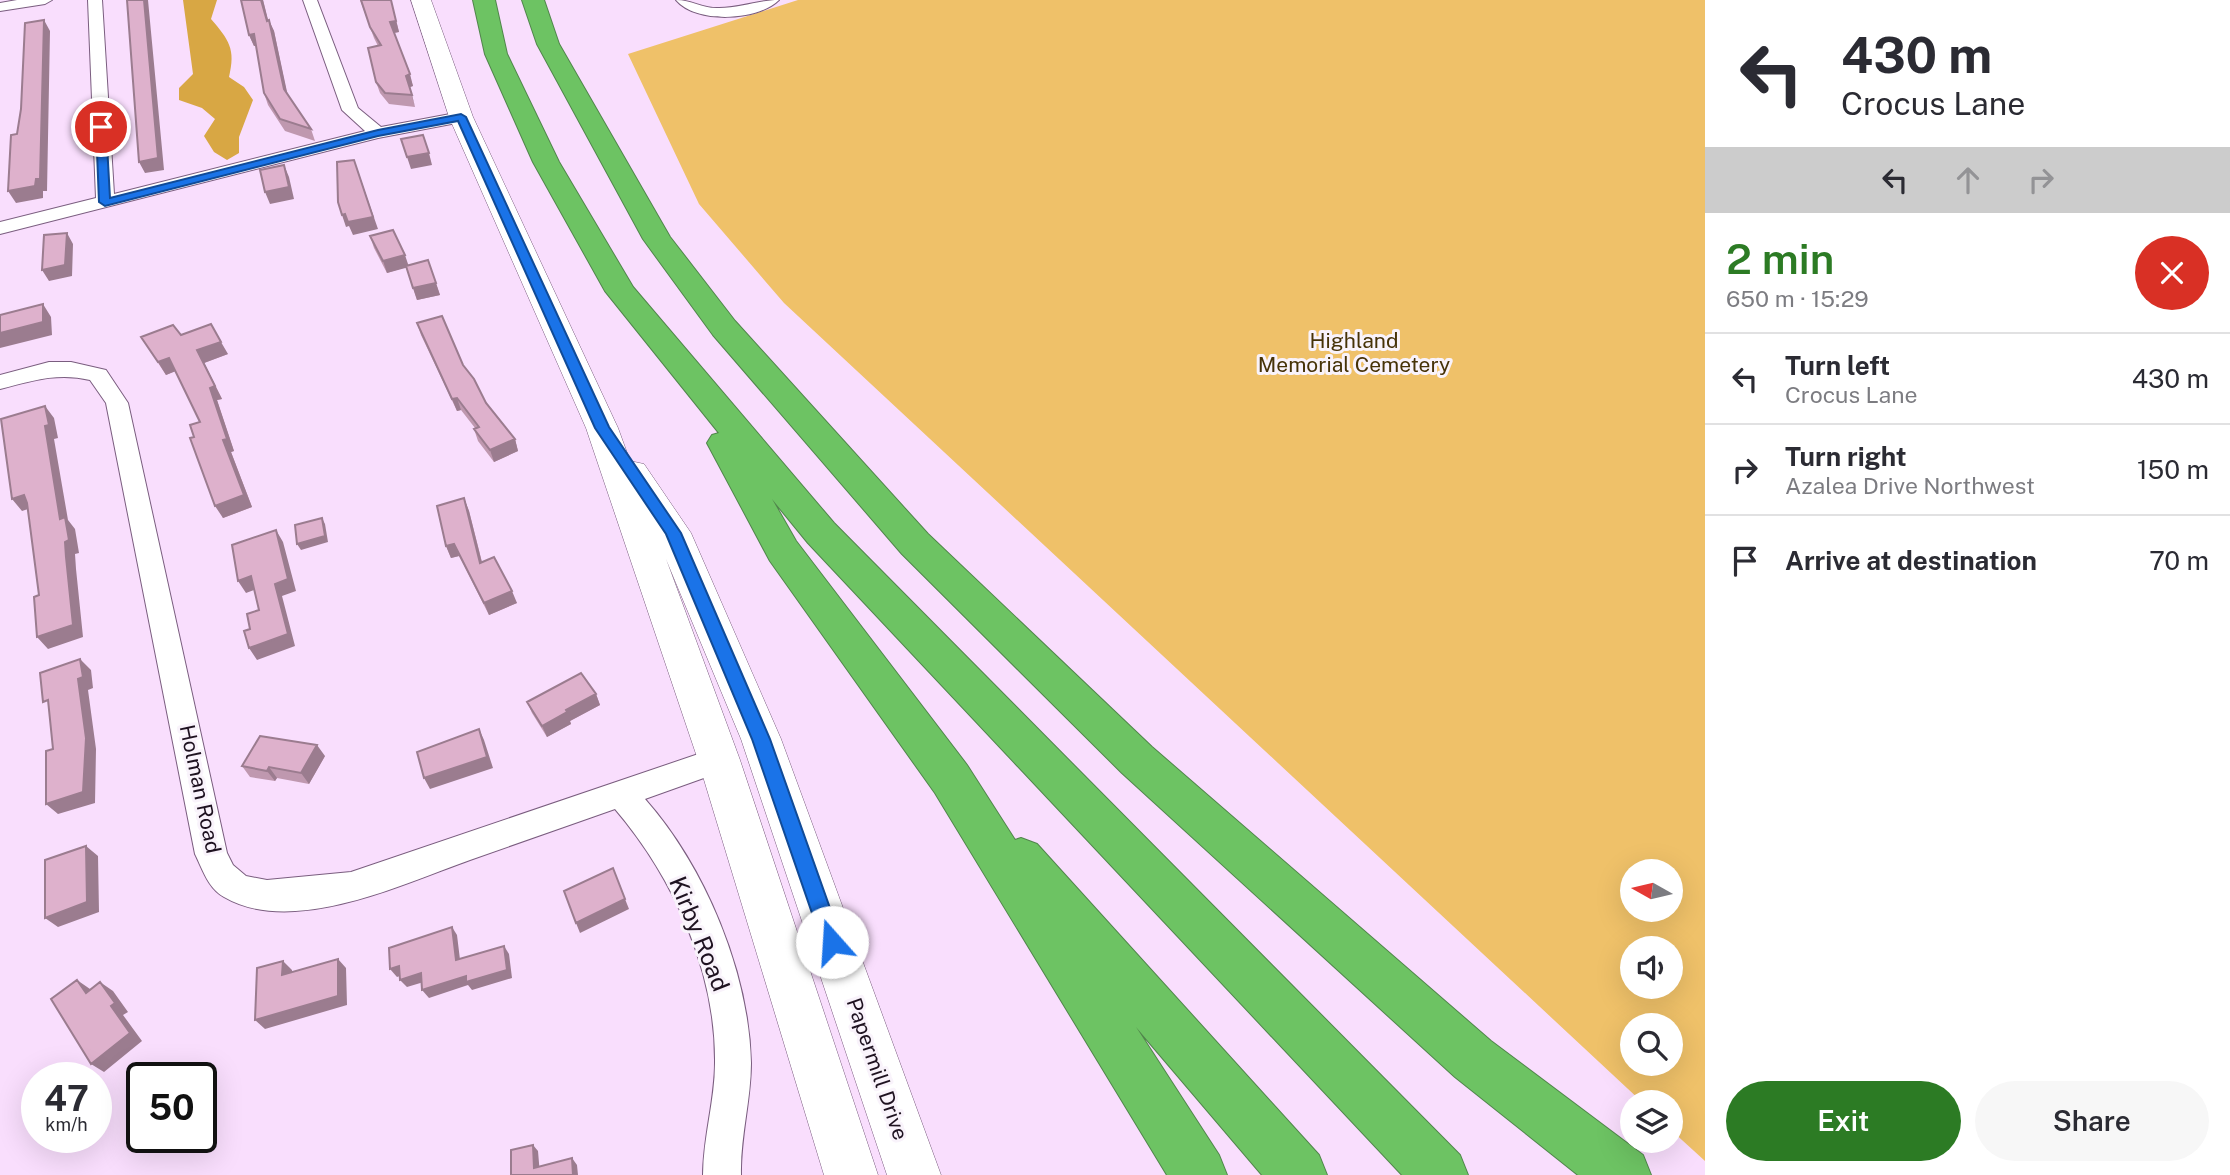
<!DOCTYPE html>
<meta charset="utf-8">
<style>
:root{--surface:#fff;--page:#f7f7f7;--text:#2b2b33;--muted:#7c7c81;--line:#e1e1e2;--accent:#2c7b24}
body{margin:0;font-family:"Public Sans",sans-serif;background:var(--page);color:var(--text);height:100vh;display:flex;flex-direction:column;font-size:26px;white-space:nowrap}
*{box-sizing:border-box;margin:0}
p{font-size:23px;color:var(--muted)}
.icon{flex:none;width:38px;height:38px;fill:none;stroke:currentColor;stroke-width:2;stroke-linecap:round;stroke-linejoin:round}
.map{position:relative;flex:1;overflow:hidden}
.panel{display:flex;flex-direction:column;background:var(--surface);width:525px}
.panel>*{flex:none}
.guide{background:#fff;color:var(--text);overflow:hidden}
.needle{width:46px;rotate:278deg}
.tools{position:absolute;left:1620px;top:859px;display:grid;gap:14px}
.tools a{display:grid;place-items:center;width:63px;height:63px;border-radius:50%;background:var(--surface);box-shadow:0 7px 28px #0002;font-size:35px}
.speed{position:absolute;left:21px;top:1062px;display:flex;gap:14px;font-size:35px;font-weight:700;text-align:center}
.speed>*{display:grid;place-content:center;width:91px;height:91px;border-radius:50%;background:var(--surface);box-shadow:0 7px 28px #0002;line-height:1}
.speed small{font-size:18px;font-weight:400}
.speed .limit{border:4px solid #111;border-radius:10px;background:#fff;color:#111}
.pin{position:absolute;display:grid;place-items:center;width:60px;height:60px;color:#fff;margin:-30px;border:4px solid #fff;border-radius:50%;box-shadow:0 2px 7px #0007}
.me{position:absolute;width:77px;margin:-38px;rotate:341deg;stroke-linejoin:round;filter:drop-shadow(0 0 5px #0008)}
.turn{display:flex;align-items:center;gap:24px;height:147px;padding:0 21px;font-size:32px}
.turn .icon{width:91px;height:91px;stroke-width:2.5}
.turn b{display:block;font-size:49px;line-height:60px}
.lanes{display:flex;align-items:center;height:66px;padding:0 21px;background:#0003;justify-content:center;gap:35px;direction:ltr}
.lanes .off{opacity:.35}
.round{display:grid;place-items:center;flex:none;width:74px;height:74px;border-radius:37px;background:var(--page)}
.headline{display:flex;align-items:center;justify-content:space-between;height:119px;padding:0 21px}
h1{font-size:42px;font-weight:600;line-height:52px;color:var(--accent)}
.button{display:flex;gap:14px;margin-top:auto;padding:14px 21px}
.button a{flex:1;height:80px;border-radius:42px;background:var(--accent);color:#fff;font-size:28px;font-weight:600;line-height:80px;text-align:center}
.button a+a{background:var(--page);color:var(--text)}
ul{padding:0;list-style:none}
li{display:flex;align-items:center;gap:21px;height:91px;padding:0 21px;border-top:2px solid var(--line)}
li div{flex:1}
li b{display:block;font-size:26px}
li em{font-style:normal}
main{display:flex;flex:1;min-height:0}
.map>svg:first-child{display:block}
.green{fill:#efc169;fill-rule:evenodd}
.forest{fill:#d8a744}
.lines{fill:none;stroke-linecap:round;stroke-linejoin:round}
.street-casing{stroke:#7a5d7f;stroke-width:2}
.secondary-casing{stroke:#7a5d7f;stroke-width:1}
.highway-casing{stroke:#51854c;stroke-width:2}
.street{fill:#fff;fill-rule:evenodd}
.secondary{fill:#fff;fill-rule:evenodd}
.highway{fill:#6dc363;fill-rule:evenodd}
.wall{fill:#bf98af}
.shaded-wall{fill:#9b7c8f}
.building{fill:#deb1cc;stroke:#9b7c8f;stroke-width:2}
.route{fill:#1a73e8;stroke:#114b97;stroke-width:2}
.labels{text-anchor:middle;stroke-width:6;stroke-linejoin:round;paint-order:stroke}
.park-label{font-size:21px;fill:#463207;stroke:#f9f3fb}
.street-label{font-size:21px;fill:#1e1220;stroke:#f9f3fb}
.near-street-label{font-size:24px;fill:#1e1220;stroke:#f9f3fb}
</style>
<main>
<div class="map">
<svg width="1705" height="1175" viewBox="0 0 1705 1175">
<rect width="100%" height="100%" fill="#f9defd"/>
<path class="green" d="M798 0H1705V1161L1671 1130V1102H1642L784 303 699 204 628 54ZM1633 872H1671V910H1633ZM1633 948H1671V987H1633ZM1633 1026H1671V1064H1633Z"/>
<path class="forest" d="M183 0H217L211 19C229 40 236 49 229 77L244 87 253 100 239 137V153L227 160 214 152 204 136 215 119 202 108 179 100V88L193 74Z"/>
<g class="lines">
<defs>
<path id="street" d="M17 0H52L45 4 0 11V3Z
M88 0H102L114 194 365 131 342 110 303 0H317L358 108 381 127 461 112 469 117 467 121 378 138 0 234V222L96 198Z
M676 0C692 0 703 9 719 8 740 8 758 0 779 0 758 21 696 24 676 0Z
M49 362H71L106 370 128 403 227 853 233 865 246 876 267 880 351 872 719 747 729 751 734 760 729 769 645 799C705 867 749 972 751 1063 751 1101 740 1137 741 1175H703C703 1137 715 1101 715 1063 716 972 674 878 615 809 567 826 518 843 470 860 403 884 292 937 224 897 208 888 203 870 195 854L106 403 90 380C58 372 31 381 0 389V375Z"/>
<path id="secondary" d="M411 0H431L473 117 618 428 630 461 644 464 691 533 781 739 941 1175H887L741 739 666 559 740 760 878 1175H824L698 760 586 428 449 117Z"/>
<path id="highway" d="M473 0H495L507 54 559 162 633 287 834 523 1460 1155 1468 1175H1402L808 543 772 499 796 541 967 765 1015 840 1021 838 1037 844 1319 1155 1327 1175H1262L1136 1027 1219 1155 1227 1175H1167L935 793 770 561 707 443 712 435 719 433 605 291 533 162 485 54Z
M522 0H544L559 44 670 237 735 321 928 534 1152 747 1491 1041 1643 1155 1651 1175H1578L1455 1077 1122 773 902 554 713 335 643 239 537 44Z"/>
</defs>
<use href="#street" class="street-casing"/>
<use href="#secondary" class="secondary-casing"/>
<use href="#highway" class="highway-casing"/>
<use href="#street" class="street"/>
<use href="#secondary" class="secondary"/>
<use href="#highway" class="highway"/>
</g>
<path class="wall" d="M241 0H263L268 20 274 31 287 94 311 129 315 141 285 131 268 105 264 93 256 46H254L249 35Z
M360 0H391L399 32 394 33 413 86 410 87 415 107 389 104 380 93 376 82 378 46 374 38Z
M370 236 409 265 428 260 440 295 417 300 406 267 387 273 374 248Z
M417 323 463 365 486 403 515 439 518 451 494 462 478 441 474 429 475 428 461 410 457 411 421 335Z
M181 335 228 354 204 363 222 399 217 400 234 451 231 452 252 507 223 518 194 437 200 422 175 371 166 375 141 337Z
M464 498 469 511 482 562 517 603 489 615 459 556 451 558 446 546Z
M596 694 600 705 570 721 571 724 547 737 532 713 527 702Z
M325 756 309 784 277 778 275 781 250 777 242 766Z"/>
<path class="shaded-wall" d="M144 0H148L164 170 145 173 139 162Z
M261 0H263L271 32 267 21Z
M391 0 399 32 393 33 390 22Z
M44 20 50 31 47 191H43V198L16 203 8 191Z
M269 20 274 31 289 101 284 89Z
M254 34 259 45 254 46 249 35Z
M410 74 413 86 410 87 415 107 406 76Z
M429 153 432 165 411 169 407 157Z
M354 160 378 229 353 235 349 226 346 227 342 215Z
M284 165 289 177 294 199 270 204 265 192Z
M67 233 73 244 72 276 49 281 42 270Z
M405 255 409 267 387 273 383 261Z
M436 283 440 295 417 300 413 288Z
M43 304 51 317 52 335 0 348V333Z
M221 342 228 354 204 363 222 399 217 400 234 451 231 452 252 507 223 518 215 506 223 440 197 350Z
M169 358 176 371 166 375 158 362Z
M457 398 461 410 457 411 452 399Z
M45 406 54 418 58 438 54 439 68 520 75 529 79 553 75 554 76 569 83 637 48 649 37 637Z
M515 439 518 451 494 462 490 450Z
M24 495 34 507 22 511 12 499Z
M464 498 469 511 485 575 480 563Z
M322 518 325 524 328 542 301 550 297 544Z
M276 530 283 542 296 591 282 596 295 646 257 660 249 648 275 584Z
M454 544 459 556 451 558 446 546Z
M251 576 259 588 246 593 238 581Z
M512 591 517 603 489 615 484 603Z
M80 659 91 670 93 688 88 690 96 749 95 803 58 814 46 804Z
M596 694 600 705 570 721 571 724 547 737 542 726 566 710Z
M479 729 484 740 493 768 430 789 424 778Z
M317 745 325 756 309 784 301 773Z
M269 767 277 778 275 781 267 771Z
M86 846 98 856 99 912 58 927 45 918Z
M625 899 629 909 580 933 576 923Z
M452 927 457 935 461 968 456 960Z
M504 946 509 954 512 978 472 990 468 985 429 998 422 990Z
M338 959 346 968 347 1005 265 1029 255 1020Z
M283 961 292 970V984L282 975Z
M399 966 406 974 397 977 390 969Z
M421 973 427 981 407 987 400 980Z
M77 980 90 989 99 1002 86 993Z
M100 982 113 991 128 1012 123 1015 142 1041 104 1072 91 1064Z
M533 1145 538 1151 540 1175 534 1168Z
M572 1158 577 1165 578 1175H573Z"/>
<path class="building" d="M127 0H144L158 158 139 162Z
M241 0H261L267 21 269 20 284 89 311 129 280 119 264 93 254 34 249 35Z
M361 0H391L396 21 390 22 410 74 406 76 412 95 385 93 376 82 368 48 381 45 370 27Z
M44 20 40 179H36L35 186 8 191 11 135 17 134 21 109 25 23Z
M423 135 429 153 407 157 401 139Z
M354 160 373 217 348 222 345 214 342 215 338 202 337 162Z
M284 165 289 187 265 192 260 170Z
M393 230 405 255 383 261 370 236Z
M67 233 65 265 42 270 44 235Z
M428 260 436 283 413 288 406 266Z
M43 304V322L0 333V315Z
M442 316 463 365 474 379 486 403 515 439 490 450 474 429 479 427 457 398 452 399 417 323Z
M211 324 221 342 197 350 215 386 210 388 227 439 223 440 244 495 215 506 190 438 194 437 190 425 200 422 169 358 158 362 141 337 173 325 181 335Z
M45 406 49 425 45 426 60 519 65 517 69 540 65 542 66 557 73 625 37 637 34 597 39 595 27 503 24 495 12 499 1 419Z
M464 498 480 563 494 557 512 591 484 603 454 544 446 546 437 506Z
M322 518 325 536 297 544 295 525Z
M276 530 288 579 275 584 288 634 249 648 244 631 250 629 247 614 259 610 251 576 238 581 232 545Z
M80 659 83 677 78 679 86 738 83 792 46 804V751L53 749 48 700 43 702 40 673Z
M581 673 596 694 566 710 567 712 542 726 527 702Z
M479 729 487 757 424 778 417 752Z
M260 736 317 745 301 773 269 767 267 771 242 766Z
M86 846 87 902 45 918V860Z
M613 868 625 899 576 923 564 891Z
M452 927 456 960 504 946 507 970 466 982V976L422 990 421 973 400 980 399 966 390 969 389 948Z
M338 959V996L255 1020 257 968 283 961 282 975Z
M77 980 86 993 100 982 115 1003 111 1006 130 1033 91 1064 51 999Z
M533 1145 534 1168 572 1158 573 1175H511V1150Z"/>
<path class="route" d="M461 114 466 117 609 427 681 533 770 739 842 942 839 948 832 951 825 948 822 942 752 739 666 534 595 428 458 121 378 136 105 206 99 202 96 127 101 123 106 127 110 198 378 130Z"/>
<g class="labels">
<g class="park-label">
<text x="1354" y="348">Highland<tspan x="1354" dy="24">Memorial Cemetery</tspan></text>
</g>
<g class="street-label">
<text transform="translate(200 789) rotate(78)" y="7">Holman Road</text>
<text transform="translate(877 1069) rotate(71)" y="7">Papermill Drive</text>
</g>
<g class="near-street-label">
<text transform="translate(699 934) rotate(68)" y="8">Kirby Road</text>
</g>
</g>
</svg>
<div class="tools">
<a><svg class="needle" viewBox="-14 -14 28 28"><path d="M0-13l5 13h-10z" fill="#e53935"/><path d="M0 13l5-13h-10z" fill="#7c7c81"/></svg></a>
<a><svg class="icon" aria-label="sound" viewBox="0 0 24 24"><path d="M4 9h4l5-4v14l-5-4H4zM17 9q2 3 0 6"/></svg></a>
<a><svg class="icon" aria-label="search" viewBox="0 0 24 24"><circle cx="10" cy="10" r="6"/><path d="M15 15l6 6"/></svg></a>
<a><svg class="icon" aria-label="layers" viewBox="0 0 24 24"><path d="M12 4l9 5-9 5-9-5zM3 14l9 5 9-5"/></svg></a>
</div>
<div class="speed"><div>47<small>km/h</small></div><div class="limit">50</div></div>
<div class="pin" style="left:101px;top:127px;background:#d93025"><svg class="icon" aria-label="arrive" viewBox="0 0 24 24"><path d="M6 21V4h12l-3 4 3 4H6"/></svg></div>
<svg class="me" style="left:832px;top:942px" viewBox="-20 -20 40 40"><circle r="19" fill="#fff"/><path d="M0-13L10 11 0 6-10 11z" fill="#1a73e8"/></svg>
</div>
<section class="panel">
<div class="guide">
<div class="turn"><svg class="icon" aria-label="left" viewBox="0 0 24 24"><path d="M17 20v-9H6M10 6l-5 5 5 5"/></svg><div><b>430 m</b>Crocus Lane</div></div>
<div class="lanes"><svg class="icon" aria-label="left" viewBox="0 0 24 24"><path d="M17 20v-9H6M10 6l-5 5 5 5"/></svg><svg class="icon off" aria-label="ahead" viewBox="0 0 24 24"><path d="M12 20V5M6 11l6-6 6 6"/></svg><svg class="icon off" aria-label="right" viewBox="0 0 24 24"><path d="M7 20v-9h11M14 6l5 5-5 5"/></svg></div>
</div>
<div class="headline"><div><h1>2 min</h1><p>650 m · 15:29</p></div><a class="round" style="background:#d93025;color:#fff"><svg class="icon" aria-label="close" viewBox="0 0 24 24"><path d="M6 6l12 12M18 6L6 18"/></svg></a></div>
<ul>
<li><svg class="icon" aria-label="left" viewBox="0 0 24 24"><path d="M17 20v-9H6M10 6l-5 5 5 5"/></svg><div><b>Turn left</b><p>Crocus Lane</p></div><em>430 m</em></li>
<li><svg class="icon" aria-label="right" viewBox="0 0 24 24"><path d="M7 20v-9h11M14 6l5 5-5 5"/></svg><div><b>Turn right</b><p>Azalea Drive Northwest</p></div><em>150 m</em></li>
<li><svg class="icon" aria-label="arrive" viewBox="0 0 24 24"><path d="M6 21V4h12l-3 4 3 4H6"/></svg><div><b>Arrive at destination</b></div><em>70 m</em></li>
</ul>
<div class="button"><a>Exit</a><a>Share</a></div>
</section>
</main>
